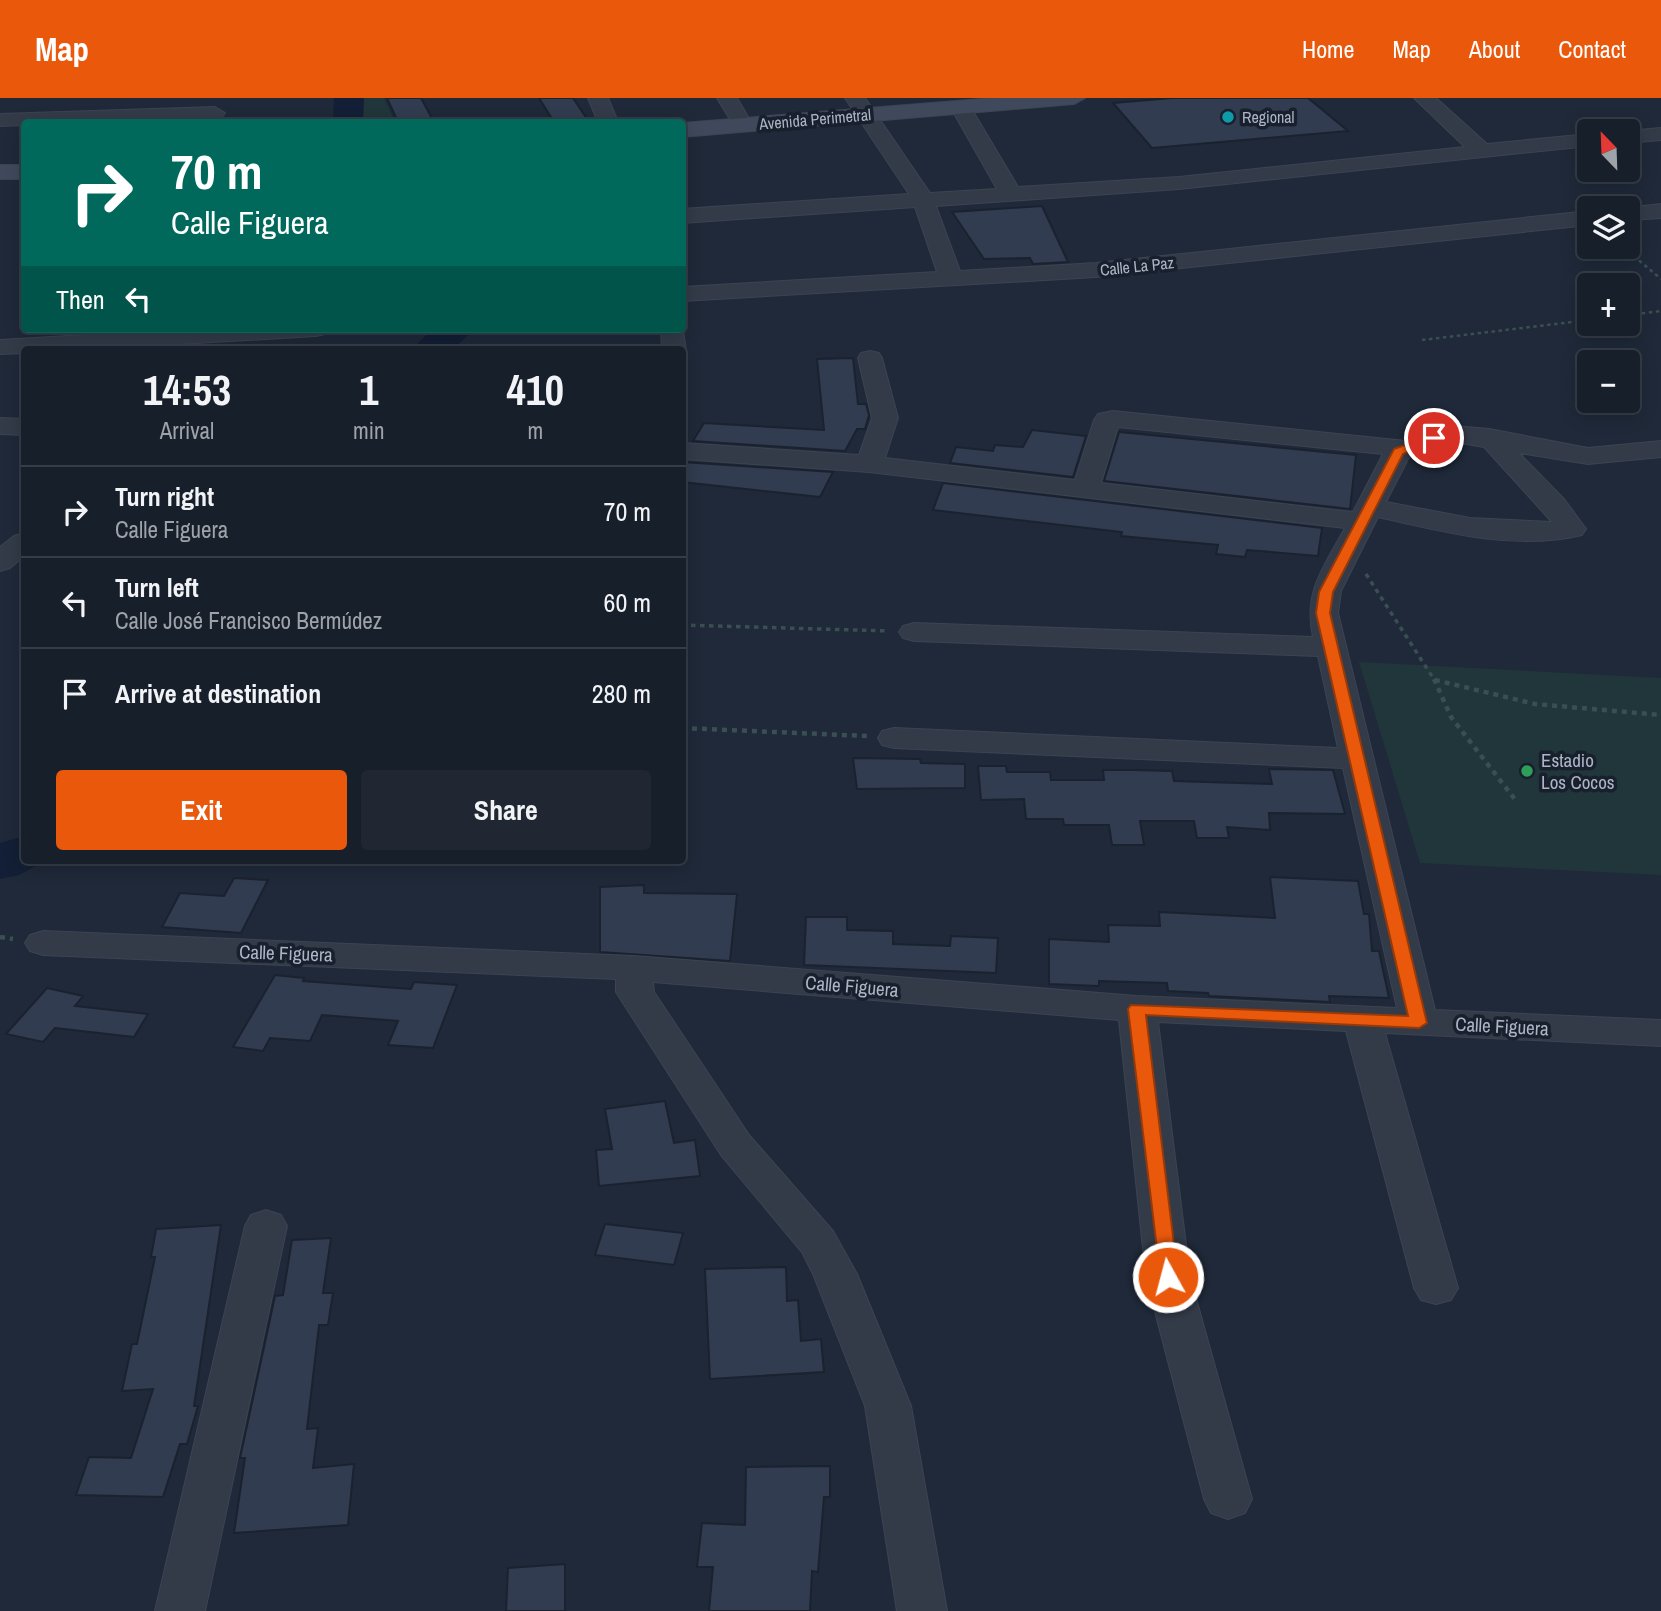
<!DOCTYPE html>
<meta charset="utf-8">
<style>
:root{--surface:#171f2b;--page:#202733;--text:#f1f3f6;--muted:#9ea2a9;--line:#363d47;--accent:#ea580c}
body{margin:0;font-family:"Archivo Narrow",sans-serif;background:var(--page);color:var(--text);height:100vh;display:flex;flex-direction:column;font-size:26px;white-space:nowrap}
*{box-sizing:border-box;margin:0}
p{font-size:23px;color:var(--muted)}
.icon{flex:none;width:38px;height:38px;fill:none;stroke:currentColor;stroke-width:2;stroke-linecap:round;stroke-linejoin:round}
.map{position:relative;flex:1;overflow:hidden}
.sheet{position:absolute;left:21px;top:248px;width:665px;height:518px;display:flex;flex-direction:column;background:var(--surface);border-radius:7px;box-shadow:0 4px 18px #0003,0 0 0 2px var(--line)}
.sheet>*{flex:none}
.guide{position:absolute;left:21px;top:21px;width:665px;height:214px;border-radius:7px;box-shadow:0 4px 18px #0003,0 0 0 2px var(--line);background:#00695c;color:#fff;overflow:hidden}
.needle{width:46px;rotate:337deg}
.fabs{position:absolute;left:1577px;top:21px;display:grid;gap:14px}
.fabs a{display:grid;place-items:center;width:63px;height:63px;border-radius:7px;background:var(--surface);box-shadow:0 4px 18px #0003,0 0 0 2px var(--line);font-size:35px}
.pin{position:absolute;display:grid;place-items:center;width:60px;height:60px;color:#fff;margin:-30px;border:4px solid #fff;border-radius:50%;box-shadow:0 2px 7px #0007}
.me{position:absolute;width:77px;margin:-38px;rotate:353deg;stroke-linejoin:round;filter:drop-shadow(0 0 5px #0008)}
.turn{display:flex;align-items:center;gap:24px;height:147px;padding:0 35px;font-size:32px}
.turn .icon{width:91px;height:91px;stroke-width:2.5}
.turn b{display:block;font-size:49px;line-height:60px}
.then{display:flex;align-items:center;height:66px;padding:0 35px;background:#0003;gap:14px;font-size:26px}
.eta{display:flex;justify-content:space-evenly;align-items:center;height:119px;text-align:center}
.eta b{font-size:42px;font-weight:700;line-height:49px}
.cta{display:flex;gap:14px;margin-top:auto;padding:14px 35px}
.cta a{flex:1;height:80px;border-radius:7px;background:var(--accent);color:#fff;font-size:28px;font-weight:700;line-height:80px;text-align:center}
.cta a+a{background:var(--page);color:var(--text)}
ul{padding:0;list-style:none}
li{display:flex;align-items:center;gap:21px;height:91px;padding:0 35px;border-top:2px solid var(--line)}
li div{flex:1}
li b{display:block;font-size:26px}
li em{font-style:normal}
header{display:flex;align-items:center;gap:42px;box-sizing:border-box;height:98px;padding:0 35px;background:var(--accent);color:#fff}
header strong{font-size:33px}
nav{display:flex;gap:38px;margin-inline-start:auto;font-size:24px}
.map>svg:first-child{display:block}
.green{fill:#21363a}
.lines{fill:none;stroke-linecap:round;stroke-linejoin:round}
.river{fill:#131f36;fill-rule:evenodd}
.building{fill:#313c50;stroke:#1a222f;stroke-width:2}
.minor-casing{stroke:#3c4453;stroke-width:2}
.secondary-casing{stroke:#3c4453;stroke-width:2}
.path-far2{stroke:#3a4f52;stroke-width:2.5;stroke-dasharray:3.5 3.5;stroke-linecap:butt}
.path-far1{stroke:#3a4f52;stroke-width:3.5;stroke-dasharray:4.5 4.5;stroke-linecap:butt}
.path{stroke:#3a4f52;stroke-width:4.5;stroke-dasharray:5 5;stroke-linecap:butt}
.minor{fill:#333b49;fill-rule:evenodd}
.secondary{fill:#40495c;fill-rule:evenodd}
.route{fill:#ea580c;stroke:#983908;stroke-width:2}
.culture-dot{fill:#0f9aa8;stroke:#18202d;stroke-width:2.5}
.leisure-dot{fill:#2e9e5b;stroke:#18202d;stroke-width:2.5}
.labels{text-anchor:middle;stroke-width:7;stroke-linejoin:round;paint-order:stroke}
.far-poi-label{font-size:16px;fill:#adb5c6;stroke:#18202d;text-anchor:start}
.far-street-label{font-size:16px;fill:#adb5c6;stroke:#18202d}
.poi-label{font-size:19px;fill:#adb5c6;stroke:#18202d;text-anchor:start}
.street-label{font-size:19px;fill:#adb5c6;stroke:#18202d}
</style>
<header>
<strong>Map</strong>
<nav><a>Home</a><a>Map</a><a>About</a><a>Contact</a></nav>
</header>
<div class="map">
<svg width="1661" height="1513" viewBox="0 0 1661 1513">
<rect width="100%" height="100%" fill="#1f2939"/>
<path class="green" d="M354 0H384L395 24H354Z
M1359 564 1661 580V777L1420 765Z"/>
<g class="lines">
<path class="river" d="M334 0H364L363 24H333Z
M432 231H474L453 252H411Z
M24 738V763H45L19 777 0 781V745Z"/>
</g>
<path class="building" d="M387 0H421L434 24H398Z
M539 0H573L587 21 554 24Z
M1172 0H1308L1348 33 1152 50 1113 5Z
M1042 108 1068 164 1033 166 1030 160 984 161 952 114Z
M853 260 858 306H866L869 317 865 331H857L845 353 693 343 704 325 824 332 817 261Z
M1032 332 1086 338 1073 379 950 365 956 349 993 353 995 347 1023 349Z
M1119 334 1356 357 1350 411 1104 383Z
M682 364 833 374 820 399 682 384Z
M943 385 1322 430 1318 458 1247 452 1245 459 1216 456 1218 447 1121 438 1122 434 933 412Z
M853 660 920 661 921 665 965 666V690L857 691Z
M978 668H1006L1007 674H1050L1051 682H1104L1103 672H1133L1172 673 1174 683 1272 686 1269 671 1333 672 1345 716 1269 715 1270 732 1227 729 1229 740H1197L1194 723H1140L1144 747H1112L1109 727H1064L1063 721H1026L1024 701 981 702Z
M1270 779 1358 783 1364 816H1369L1372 853H1379L1389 900 1329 898 1330 904 1209 898 1208 895 1168 893 1167 885 1099 883V888L1049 886V841L1109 844 1108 827 1160 828 1159 814 1275 820Z
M234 780 268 782 241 835 162 829 180 795 224 798Z
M644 787V795L737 796 730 863 600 854V789Z
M806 819H847V832L893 833V846L950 848 951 838 998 840 996 875 804 867Z
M275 877 304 880 303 883 411 891 414 884 457 887 433 950 388 947 398 923 322 917 310 943 270 940 263 953 233 949Z
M47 890 83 898 75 908 148 916 134 939 55 930 43 944 6 936Z
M665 1003 674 1045 695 1042 700 1078 599 1088 596 1052 612 1051 605 1011Z
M605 1126 683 1135 674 1167 595 1157Z
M221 1127 194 1308H198L187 1346H180L163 1399 76 1397 89 1359 131 1360 153 1291 122 1293 132 1246H137L155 1159H151L156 1131Z
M331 1140 323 1195H333L328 1227H319L307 1331 318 1330 313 1370 354 1366 348 1427 234 1435 245 1360H240L275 1198 283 1197 292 1142Z
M786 1169 787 1203 798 1202 801 1243 821 1241 824 1274 710 1281 705 1171Z
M830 1368V1399H824L818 1474 812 1473 810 1513H709L713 1469H697L702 1425 745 1427 746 1369Z
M565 1466V1513H506L508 1470Z"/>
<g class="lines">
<defs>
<path id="minor" d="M588 0H608L618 24H598Z
M717 0H737L748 19 745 23H731Z
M845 0H865L930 95 997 91 951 10 961 4 971 10 1018 89 1179 79 1465 49 1414 0H1436L1487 46 1589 36V48L1179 91 936 108 960 173 1096 165 1589 113V127L1096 179 682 203V189L937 174 915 109 682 125V111L909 96Z
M215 9 225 15 222 19 24 24V27L0 28V16Z
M1661 30V42L1628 45 1626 33Z
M1661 106V120L1628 122V110H1625Z
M682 227 686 252 683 257 682 252H662L661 231H682Z
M187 231H328L325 236 316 238 77 252H24V255L0 256V242Z
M870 253 879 255 882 260 898 320 885 360 1075 382 1094 322 1098 316 1113 313 1406 343 1454 328 1489 331 1588 350 1661 343V359L1588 366 1519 355 1564 401 1586 431 1582 437C1516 453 1442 434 1378 419L1341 493 1338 515 1435 912 1661 922V948L1385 935 1458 1190 1451 1202 1436 1206 1421 1202 1414 1190 1346 933 1158 924 1190 1179 1252 1401 1245 1415 1228 1421 1211 1415 1204 1401 1146 1179 1119 922 653 884 654 894 749 1037 833 1133 857 1176 911 1308 947 1513H897L865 1308 813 1176 802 1154 721 1057 616 894V881L43 857 30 853 25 845 30 837 43 833 634 858 1137 898 1397 910 1343 670 894 650 882 647 878 640 882 633 894 630 1338 650 1318 558 914 543 903 540 899 534 903 528 914 525 1313 539C1303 493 1324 469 1345 430L869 374 682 361V345L859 357 872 320 858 260 861 255ZM1118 329 1383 356 1353 414 1101 385ZM1455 344 1484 349 1552 424 1470 420 1386 404 1409 359Z
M0 320 24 321V337L0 336Z
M24 435V458L10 470 0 473V449L14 438Z
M266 1112 281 1117 287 1128 205 1513H155L245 1128 251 1117Z"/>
<path id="secondary" d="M994 0H1085L1074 6 682 39V25Z
M0 67H24V81H0Z"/>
</defs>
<use href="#minor" class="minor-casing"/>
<use href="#secondary" class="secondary-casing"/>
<path class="path-far2" d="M1623 149 1661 181
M1628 217 1661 213
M1422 242 1589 222"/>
<path class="path-far1" d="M1366 476 1435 583
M682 527 889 533
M1435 582 1438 583"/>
<path class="path" d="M1434 581 1451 619 1517 704
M1435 582 1535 606 1661 617
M682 630 867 638
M0 839 13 841"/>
<use href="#minor" class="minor"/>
<use href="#secondary" class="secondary"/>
</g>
<path class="route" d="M1434 336 1440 340 1438 342 1403 356 1333 494 1330 515 1427 925 1419 930 1146 917 1178 1179 1175 1184H1161L1128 911 1131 907 1408 918 1316 515 1319 494 1394 351Z"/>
<circle class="culture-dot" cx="1228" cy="19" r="7"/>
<circle class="leisure-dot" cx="1527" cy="673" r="7"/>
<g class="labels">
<g class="far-poi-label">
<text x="1242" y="25">Regional</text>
</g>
<g class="far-street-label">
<text transform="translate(815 21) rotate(-5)" y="6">Avenida Perimetral</text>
<text transform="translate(1137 168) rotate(-6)" y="6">Calle La Paz</text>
</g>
<g class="poi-label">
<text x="1541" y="669">Estadio<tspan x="1541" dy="22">Los Cocos</tspan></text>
</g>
<g class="street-label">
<text transform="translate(286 855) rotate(2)" y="7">Calle Figuera</text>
<text transform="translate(852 888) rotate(5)" y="7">Calle Figuera</text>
<text transform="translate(1502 928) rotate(3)" y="7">Calle Figuera</text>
</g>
</g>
</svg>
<div class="fabs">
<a><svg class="needle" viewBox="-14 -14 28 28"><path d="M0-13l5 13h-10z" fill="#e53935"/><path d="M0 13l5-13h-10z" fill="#9ea2a9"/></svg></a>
<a><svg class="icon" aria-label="layers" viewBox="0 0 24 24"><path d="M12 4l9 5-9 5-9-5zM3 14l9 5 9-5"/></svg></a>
<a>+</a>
<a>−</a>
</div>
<div class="pin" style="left:1434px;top:340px;background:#d93025"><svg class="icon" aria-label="arrive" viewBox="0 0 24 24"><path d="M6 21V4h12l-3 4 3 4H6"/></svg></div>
<svg class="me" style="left:1168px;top:1179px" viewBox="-20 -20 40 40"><circle r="17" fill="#ea580c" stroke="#fff" stroke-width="3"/><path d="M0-11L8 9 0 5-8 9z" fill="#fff"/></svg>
<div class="guide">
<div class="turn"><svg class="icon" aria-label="right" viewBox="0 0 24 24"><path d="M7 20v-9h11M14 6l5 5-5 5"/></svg><div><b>70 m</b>Calle Figuera</div></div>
<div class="then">Then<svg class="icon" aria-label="left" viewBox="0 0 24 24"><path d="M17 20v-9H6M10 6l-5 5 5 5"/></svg></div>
</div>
<section class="sheet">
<div class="eta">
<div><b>14:53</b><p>Arrival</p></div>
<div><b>1</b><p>min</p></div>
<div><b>410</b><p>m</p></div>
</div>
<ul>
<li><svg class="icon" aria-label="right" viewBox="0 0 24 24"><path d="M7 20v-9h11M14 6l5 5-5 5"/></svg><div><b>Turn right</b><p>Calle Figuera</p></div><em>70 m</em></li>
<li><svg class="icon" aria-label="left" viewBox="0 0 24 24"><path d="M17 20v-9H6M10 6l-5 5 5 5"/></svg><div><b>Turn left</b><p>Calle José Francisco Bermúdez</p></div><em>60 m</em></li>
<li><svg class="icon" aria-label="arrive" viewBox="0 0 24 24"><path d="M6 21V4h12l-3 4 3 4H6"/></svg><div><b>Arrive at destination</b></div><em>280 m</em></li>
</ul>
<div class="cta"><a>Exit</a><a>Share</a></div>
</section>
</div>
